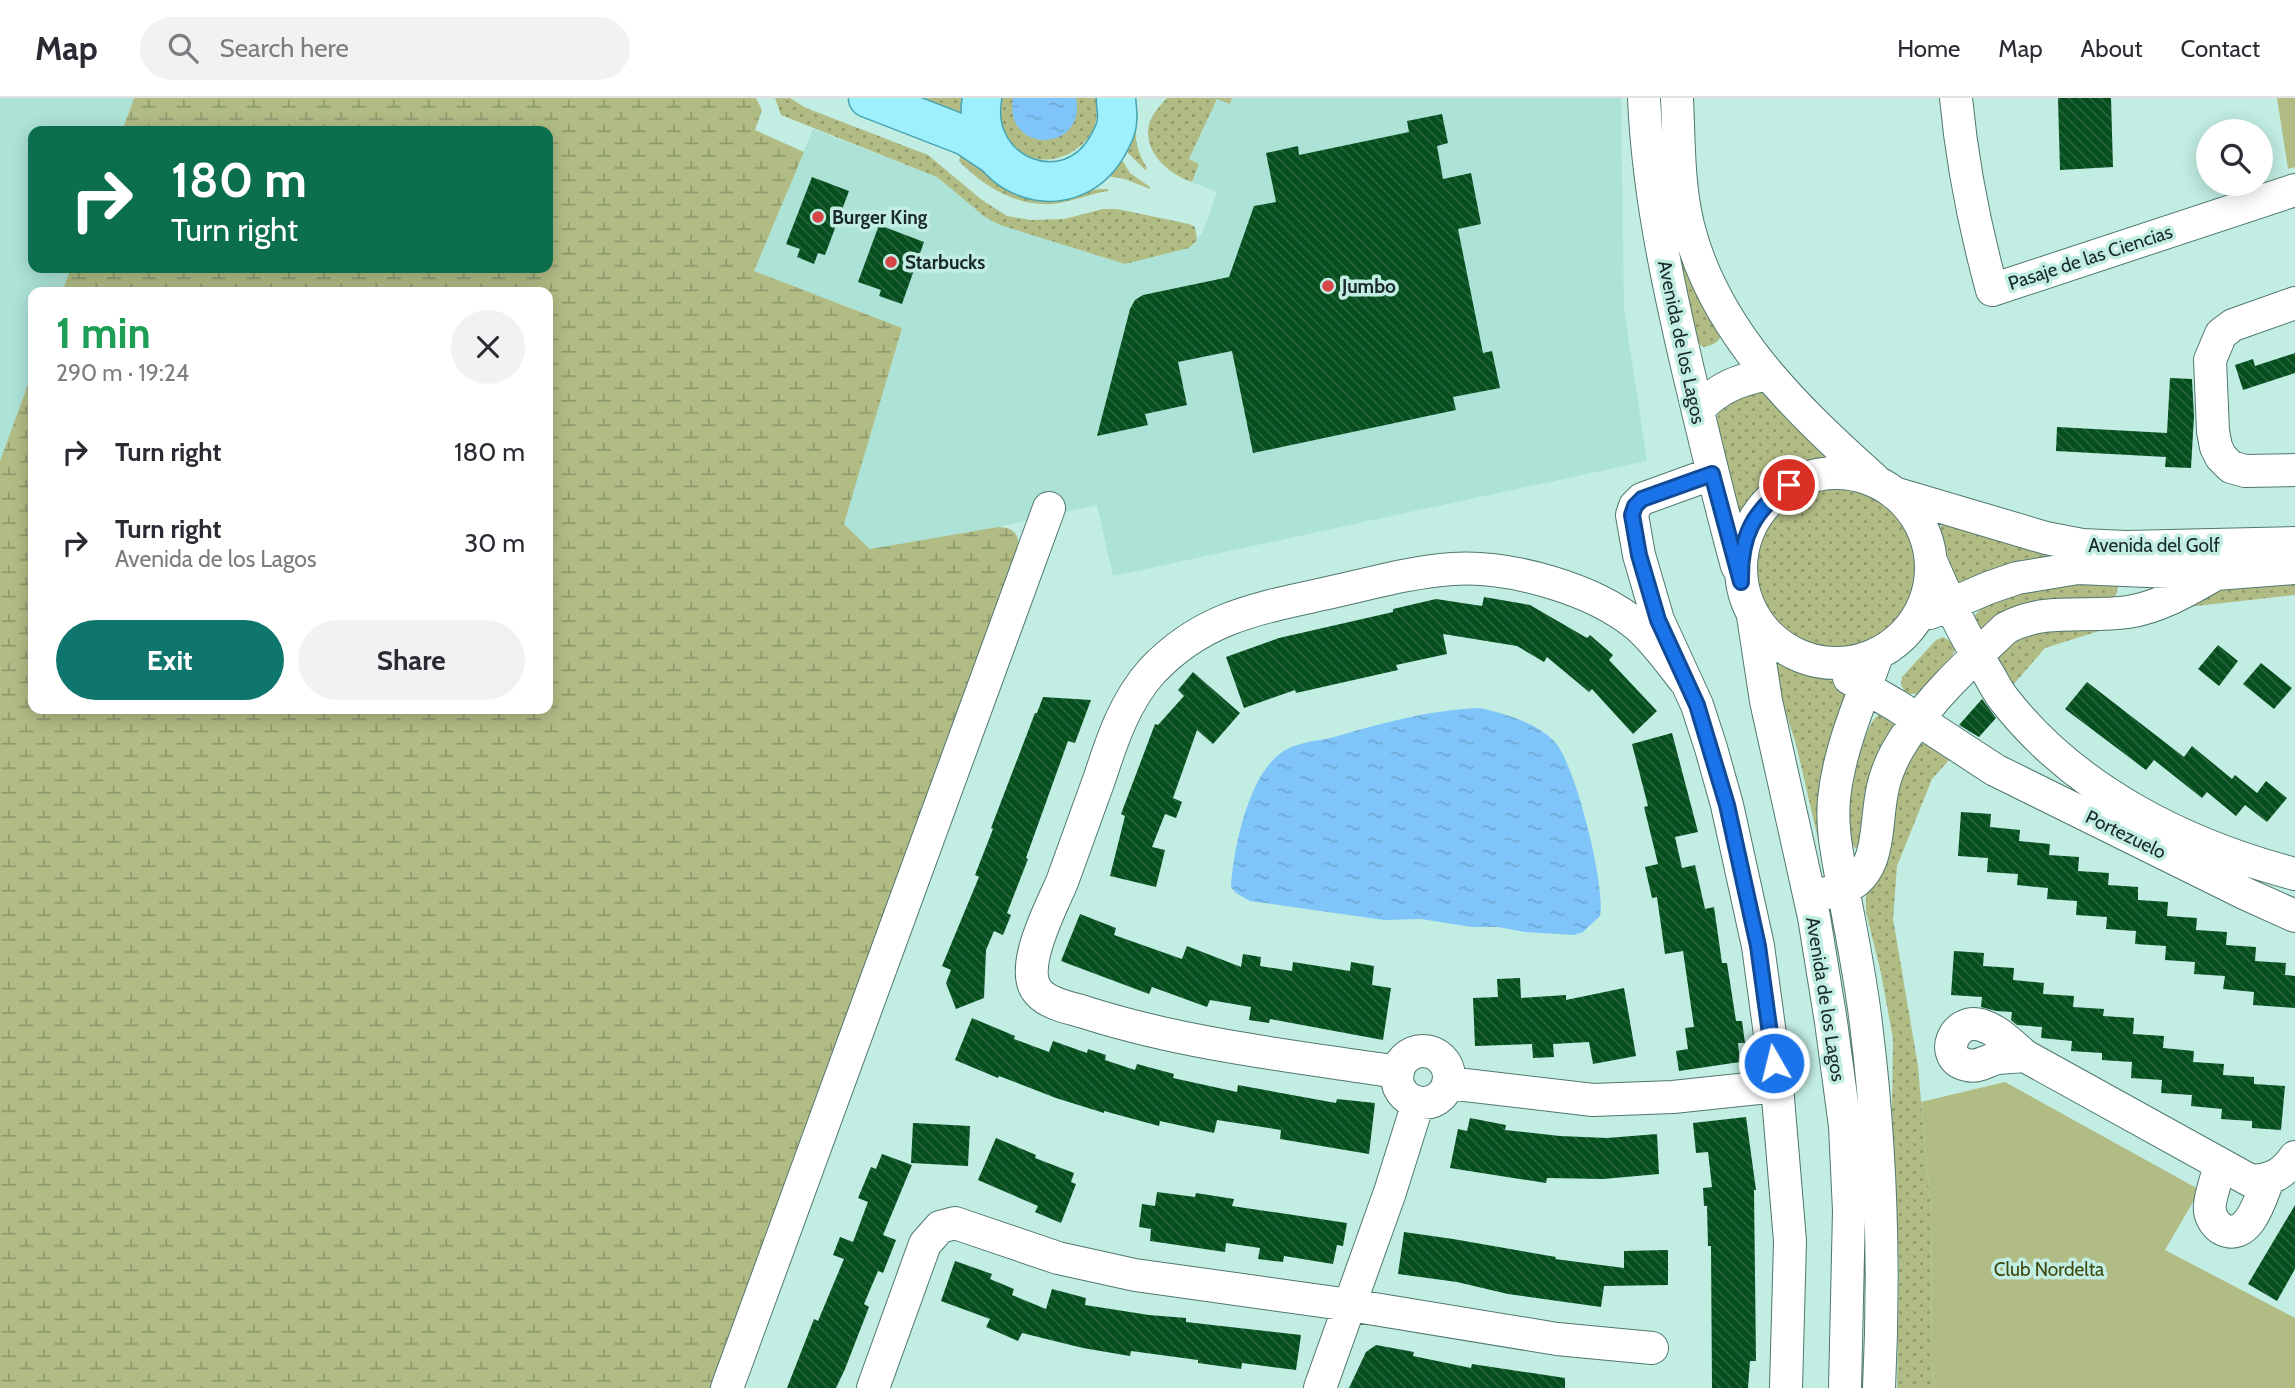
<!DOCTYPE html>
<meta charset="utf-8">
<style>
:root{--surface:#fff;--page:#f2f2f3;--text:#2b2b33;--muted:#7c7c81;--line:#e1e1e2;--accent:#0f766e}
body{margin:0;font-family:Cabin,sans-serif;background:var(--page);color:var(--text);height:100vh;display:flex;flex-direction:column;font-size:26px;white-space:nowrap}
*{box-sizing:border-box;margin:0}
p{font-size:23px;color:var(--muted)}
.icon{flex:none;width:38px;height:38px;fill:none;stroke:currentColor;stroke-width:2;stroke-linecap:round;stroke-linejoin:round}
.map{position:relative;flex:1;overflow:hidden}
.side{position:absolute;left:28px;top:189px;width:525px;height:427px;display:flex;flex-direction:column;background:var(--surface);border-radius:14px;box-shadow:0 4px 18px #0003}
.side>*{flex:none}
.banner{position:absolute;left:28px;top:28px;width:525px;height:147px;border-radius:14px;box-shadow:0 4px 18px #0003;background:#0b6e4f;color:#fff;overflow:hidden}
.buttons{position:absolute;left:2196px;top:21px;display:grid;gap:14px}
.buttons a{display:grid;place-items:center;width:77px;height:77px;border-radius:50%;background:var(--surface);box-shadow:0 4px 18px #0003;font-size:35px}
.pin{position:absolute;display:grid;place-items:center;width:60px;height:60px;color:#fff;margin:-30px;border:4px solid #fff;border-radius:50%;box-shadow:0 2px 7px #0007}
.me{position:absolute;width:77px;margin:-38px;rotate:352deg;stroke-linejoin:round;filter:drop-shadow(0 0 5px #0008)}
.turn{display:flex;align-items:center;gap:24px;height:147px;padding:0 28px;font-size:32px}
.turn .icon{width:91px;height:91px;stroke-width:2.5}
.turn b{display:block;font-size:49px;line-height:60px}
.round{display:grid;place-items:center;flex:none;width:74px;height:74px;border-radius:37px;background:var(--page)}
.summary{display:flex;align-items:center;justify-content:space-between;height:119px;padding:0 28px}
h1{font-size:42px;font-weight:800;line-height:52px;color:#1e9e55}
.cta{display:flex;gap:14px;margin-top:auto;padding:14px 28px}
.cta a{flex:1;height:80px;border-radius:42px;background:var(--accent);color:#fff;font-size:28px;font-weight:800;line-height:80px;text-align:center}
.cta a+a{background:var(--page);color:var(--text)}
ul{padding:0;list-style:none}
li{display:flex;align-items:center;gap:21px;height:91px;padding:0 28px}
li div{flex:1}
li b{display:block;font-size:26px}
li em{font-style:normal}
header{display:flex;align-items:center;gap:42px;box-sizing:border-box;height:98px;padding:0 35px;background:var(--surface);border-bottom:2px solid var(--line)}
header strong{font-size:33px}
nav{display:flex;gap:38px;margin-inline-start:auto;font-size:24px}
.search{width:490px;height:63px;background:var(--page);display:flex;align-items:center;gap:18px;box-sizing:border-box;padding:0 24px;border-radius:38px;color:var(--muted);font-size:26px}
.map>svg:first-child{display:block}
.built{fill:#ade3d7}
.grass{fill:url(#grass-dots)}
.wetland{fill:url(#wetland-marsh)}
.green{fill:#b1bc85}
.water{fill:url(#water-ripples)}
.building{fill:url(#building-back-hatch)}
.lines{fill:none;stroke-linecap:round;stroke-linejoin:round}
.minor-casing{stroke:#4f786f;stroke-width:34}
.major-casing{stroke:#46a4b2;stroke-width:41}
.minor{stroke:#fff;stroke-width:32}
.major{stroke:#9ef0fe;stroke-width:38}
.route-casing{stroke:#114b97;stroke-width:18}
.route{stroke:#1a73e8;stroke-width:12}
.poi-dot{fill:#d64647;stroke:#c1ede3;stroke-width:2.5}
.labels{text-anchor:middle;stroke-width:7;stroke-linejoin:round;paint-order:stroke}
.poi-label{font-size:19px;font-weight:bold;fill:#192a26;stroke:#c1ede3;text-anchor:start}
.street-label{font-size:19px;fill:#192a26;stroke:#c1ede3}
.park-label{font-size:19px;fill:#3d460b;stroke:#c1ede3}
</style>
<header>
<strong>Map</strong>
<div class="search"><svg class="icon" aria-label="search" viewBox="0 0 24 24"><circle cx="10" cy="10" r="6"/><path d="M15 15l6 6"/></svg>Search here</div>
<nav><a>Home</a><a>Map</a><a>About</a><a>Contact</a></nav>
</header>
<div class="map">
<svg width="2295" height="1290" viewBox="0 0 2295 1290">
<defs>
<pattern id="grass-dots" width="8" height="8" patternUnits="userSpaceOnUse" patternTransform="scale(1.75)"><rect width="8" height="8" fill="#b1bc85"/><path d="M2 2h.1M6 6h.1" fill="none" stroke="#8f996d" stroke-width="1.8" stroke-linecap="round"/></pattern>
<pattern id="wetland-marsh" width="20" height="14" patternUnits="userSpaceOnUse" patternTransform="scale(1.75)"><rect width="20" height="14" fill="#b1bc85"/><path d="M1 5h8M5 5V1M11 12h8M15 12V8" fill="none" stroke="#8f996d"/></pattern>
<pattern id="water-ripples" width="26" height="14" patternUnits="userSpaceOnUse" patternTransform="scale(1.75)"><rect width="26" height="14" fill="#80c5f9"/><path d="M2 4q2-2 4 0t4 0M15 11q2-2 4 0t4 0" fill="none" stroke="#6ea9d5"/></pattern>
<pattern id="building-back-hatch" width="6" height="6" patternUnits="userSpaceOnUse" patternTransform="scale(1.75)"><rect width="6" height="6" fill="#054e1e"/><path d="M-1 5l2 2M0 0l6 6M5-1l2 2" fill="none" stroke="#29653e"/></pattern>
</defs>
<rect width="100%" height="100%" fill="#c1ede3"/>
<path class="built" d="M0 0H134L122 33H33V170H71L62 194H33V273L0 363Z
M1232 0H1621L1624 211 1647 363 1113 478 1097 407 998 429 870 451 844 426 902 230 754 173 813 31 937 79 985 119 1000 127 1125 166 1189 150 1203 134 1217 94 1192 84 1199 66 1189 61 1217 1 1230 5Z"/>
<path class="grass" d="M775 0H790L806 10 928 57 982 102 1007 118 1031 122 1064 121 1103 111H1117L1189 126 1195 129 1197 142 1189 150 1125 166 1000 127 985 119 937 79 781 17Z
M893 0H964L961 14 963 27Z
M996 0H1096C1097 11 1098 22 1093 32 1079 59 1043 71 1018 53 1011 48 1003 41 1000 33 996 24 997 10 996 0Z
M1167 0H1232L1230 6 1217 1 1189 61 1199 66 1192 84C1171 77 1147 58 1148 33 1148 20 1159 9 1167 0Z
M1136 16H1138C1133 37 1136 52 1147 70L1145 72 1127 54 1126 44Z
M961 56C990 76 1012 107 1053 100 1073 97 1086 90 1108 91V93C1089 96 1071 104 1053 106 1017 109 983 88 959 63Z
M1119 57 1130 75 1150 89V91L1125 81 1100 77Z
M1683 157 1724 228C1721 242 1717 247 1703 249L1695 242 1680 162Z
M1763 292 1832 364C1808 369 1786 376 1767 393 1758 401 1752 417 1741 421L1736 418C1727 384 1707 336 1722 303Z
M1752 471a83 83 0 1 1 166 0a83 83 0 1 1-166 0Z
M1944 423 2073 454 1962 490 1954 482 1940 430Z
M2295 484V497L2169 511 2045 550 2012 588C2002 577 1991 561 1996 546L2206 492Z
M2049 486H2119L2116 497 2106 505 1986 531 1979 530 1973 519 1985 507Z
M1943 539 1951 544 1956 550 1952 558 1918 596H1906L1901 586 1902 579 1936 542Z
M1778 562 1856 592 1822 758 1796 646 1771 570 1772 563Z
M1886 614 1897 624 1859 749 1855 750C1838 730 1858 645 1873 623 1876 618 1880 616 1886 614Z
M1916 645 1930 646 1950 661 1932 681 1897 768 1893 821 1918 968 1921 1004 1931 1112 1932 1263 1935 1290H1897L1899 1167 1892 1012 1893 941 1881 875 1866 814V795L1874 779 1885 702Z"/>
<path class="wetland" d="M134 0H756L762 12 755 32 804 54 754 173 902 230 844 426 870 451 998 429C1010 429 1018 433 1019 447L719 1290H0V363L33 273V611H548V194H62L71 170H548V33H122Z"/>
<path class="green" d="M2277 0H2295V69L2288 71Z
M2005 984 2200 1092 2165 1152 2295 1220V1290H1935L1932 1263 1931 1112 1921 1004Z"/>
<path class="water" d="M1013 0H1076C1087 55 1003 57 1013 0Z
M1480 610C1505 616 1535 624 1554 643 1575 664 1606 789 1600 818L1583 834 1574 837 1525 834 1498 829H1472L1421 821 1384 822 1250 803 1236 795 1231 789C1233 753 1247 686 1275 660 1291 644 1313 644 1334 639 1383 625 1429 612 1480 610Z"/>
<path class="building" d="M2058 0H2111L2113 69 2060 72Z
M1442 16 1448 45 1437 48 1443 81 1471 75 1481 126 1458 131 1483 255 1492 253 1500 290 1453 299 1456 312 1253 355 1232 253 1178 264 1187 307 1145 316 1148 327 1097 338 1130 211 1135 202 1143 197 1229 179 1254 108 1276 104 1266 55 1298 48 1299 57 1409 34 1407 23Z
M812 79 849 93 825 157 818 155 814 166 797 159 800 151 786 146Z
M879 127 924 144 902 206 879 198 881 192 858 184Z
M2295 255V275L2243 292 2235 267 2253 261 2255 268Z
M2170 280 2192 281 2194 318 2191 370 2165 369 2166 359 2056 353 2057 329 2167 335Z
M1484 499 1530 507 1587 540 1590 537 1613 557 1609 562 1657 613 1633 636 1592 591 1589 594 1547 559 1544 564 1517 548 1443 536 1447 556 1396 567 1398 572 1296 595 1295 592 1244 610 1226 559 1279 540 1393 514V511L1436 501 1482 508Z
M2218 547 2238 563 2219 588 2198 571Z
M2261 565 2292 590 2274 611 2243 586Z
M1193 574 1240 615 1213 646 1197 632 1173 700 1182 704 1176 720 1165 716 1152 749 1165 752 1156 789 1110 778 1125 718 1121 716 1155 626 1158 627 1184 598 1178 592Z
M2087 584 2184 659 2192 648 2232 681 2235 677 2257 695 2266 683 2287 700 2267 724 2245 707 2236 718 2207 694 2202 700 2154 662 2146 672 2065 611Z
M1043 599 1091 602 1075 645 1068 643 1026 760 1028 761 1007 815 1011 817 1003 837 994 833 986 852 984 900 956 911 946 885 951 872 942 868 979 779 975 777 993 731 991 730 1035 615H1037Z
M1982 601 1996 620 1979 639 1959 627Z
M1672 635 1698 734 1675 739 1682 770 1695 767 1705 811 1714 809 1722 865H1727L1736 923H1742L1745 945H1738L1740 964 1679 973 1676 953 1688 951 1685 930 1694 929 1683 853 1665 856 1657 799 1652 800 1645 769 1658 766 1644 709 1648 708 1632 646Z
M1961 714 1991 716 1990 729 2020 732 2019 743 2050 746 2049 757 2079 759 2078 773 2109 775 2108 787 2138 789V802L2168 804 2167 818 2197 820 2196 832 2227 834 2226 847 2256 849 2255 863 2286 865 2285 877 2295 878V910L2253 907 2254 894 2223 891 2225 878 2194 876 2195 864 2165 862 2166 848 2135 846 2136 833 2106 831 2107 819 2076 817 2077 803 2047 801 2048 790 2017 787 2018 776 1987 774 1988 760 1958 758Z
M1080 816 1116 830 1114 837 1182 861 1187 848 1241 869 1243 856 1261 859 1260 868 1292 873 1293 864 1350 873 1351 864 1374 868 1372 887 1391 890 1383 942 1270 921 1269 925 1249 922 1251 909 1210 902 1207 909 1152 889 1149 896 1061 863Z
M1954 853 1984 855 1983 868 2014 870 2013 882 2044 885 2043 896 2074 898 2073 909 2104 911 2103 918 2134 920 2133 936 2164 938 2163 950 2194 953 2193 964 2224 966 2223 977 2254 979V986L2285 988 2281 1032 2252 1030V1023L2221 1021 2222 1011 2191 1008 2192 997 2161 995 2162 982 2131 980 2132 964 2102 962V955L2071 953 2072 943 2041 940 2042 929 2017 927 2011 922 2012 914 1996 913 1981 909 1982 899 1951 897Z
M1520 880 1521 900 1566 897V902L1624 890 1636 958 1593 966 1589 944 1553 946 1554 959 1533 960 1532 946 1475 948 1473 900 1498 899 1497 881Z
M972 920 1015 938 1014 941 1049 954 1053 943 1087 955 1088 951 1106 957 1105 962 1135 972 1137 966 1174 976 1173 980 1237 994 1238 987 1336 1005 1337 1001 1375 1005 1369 1056 1280 1041 1281 1032 1217 1022 1214 1035 1160 1023 1159 1028 1104 1013V1015L1056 1000 999 978 998 980 955 962Z
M1746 1019 1756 1092H1754L1756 1263H1750L1748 1290H1712L1711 1148H1708L1707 1108H1704L1703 1090 1712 1089 1708 1054 1696 1055 1693 1025Z
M1470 1020 1506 1027 1505 1032 1560 1038 1607 1040 1657 1036 1659 1076 1603 1081 1547 1080 1546 1085 1450 1070 1458 1031 1467 1033Z
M913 1025 970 1028 968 1068 911 1065Z
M996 1040 1036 1057 1035 1060 1074 1075 1071 1084 1076 1086 1061 1125 1035 1114 1038 1108 978 1082Z
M882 1056 912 1067 883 1137 896 1142 883 1175 878 1173 864 1206 869 1209 845 1271 836 1290H787L814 1221 818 1223 844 1161 833 1157 840 1139 853 1144 868 1104 858 1100 871 1069 876 1071Z
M1157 1094 1195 1099 1196 1095 1234 1101 1232 1108 1347 1125 1343 1148 1337 1147 1333 1166 1284 1158 1283 1164 1258 1161 1260 1150 1226 1145 1225 1154 1150 1143 1151 1131 1139 1129 1142 1106 1155 1108Z
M2295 1107V1171L2277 1203 2248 1186Z
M1404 1134 1453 1141 1556 1159 1555 1161 1624 1170V1153L1668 1152V1187L1604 1188 1601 1209 1508 1196 1457 1184 1398 1176Z
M955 1163 992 1176 990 1181 1014 1191 1012 1197 1046 1211 1052 1191 1086 1200 1085 1207 1149 1217 1186 1220V1224L1301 1237 1296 1272 1242 1265 1241 1271 1198 1265V1262L1131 1253 1130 1258 1083 1250 1022 1235 1018 1243 986 1229 990 1221 941 1203Z
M1376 1247 1414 1254 1413 1258 1471 1270 1472 1266 1565 1280V1290H1349L1366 1254Z"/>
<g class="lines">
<defs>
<path id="minor" d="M1644 0C1648 93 1667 182 1688 272 1704 338 1719 403 1737 468
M1677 0C1679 42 1678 86 1688 127 1714 233 1796 311 1874 381
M1956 0C1962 64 1975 130 1992 192L2295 92
M2295 205 2233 227 2221 236 2210 262 2213 333 2216 349 2221 359 2231 369 2245 373 2295 372
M1698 312C1717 290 1739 282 1767 276
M1741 470a95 95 0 1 1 190 0a95 95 0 1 1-190 0Z
M1711 376 1642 401 1635 408 1632 417 1639 457 1658 522 1697 607 1711 650 1727 707 1758 848 1777 988 1790 1143 1786 1290
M1894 395 2046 440 2082 447 2126 449 2295 445
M1931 463C1948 502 1963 536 1986 572 1992 581 1996 591 2003 600 2074 692 2184 747 2295 776
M1930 515 1988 490 2017 480 2078 470 2216 476 2295 470
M1753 518 1766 603 1814 819 1831 924 1845 1028 1849 1113 1845 1290
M1878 555C1861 602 1839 651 1834 701 1831 734 1839 763 1844 795 1852 839 1861 882 1866 926 1881 1047 1885 1168 1879 1290
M1849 580 1897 608 1995 672 2246 796 2295 818
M1826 795C1885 787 1873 732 1883 689 1887 671 1895 655 1905 640 1931 599 1971 563 2006 530 2045 509 2085 520 2128 514 2160 509 2188 492 2216 476
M1397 979a26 26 0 1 1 52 0a26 26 0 1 1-52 0Z
M2025 958C2017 959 2007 959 1998 960 1987 962 1979 970 1967 967 1937 960 1954 919 1981 927 1998 932 2012 947 2025 958L2251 1083C2272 1082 2283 1076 2295 1059
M1398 974C1293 958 1188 947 1087 915 1072 910 1050 907 1039 895 1017 872 1051 810 1062 784 1075 749 1087 714 1100 679 1112 642 1125 603 1152 573 1202 520 1255 511 1323 496 1365 487 1409 474 1452 471 1510 467 1594 491 1638 528 1656 544 1670 564 1685 583
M1448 985 1593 1002 1673 999 1777 988
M2220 1066C2218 1077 2208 1103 2210 1113 2211 1120 2216 1128 2222 1131 2249 1145 2261 1099 2268 1082
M727 1290 1049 410
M873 1290 925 1146 940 1129 955 1125 1058 1160 1135 1177 1350 1207 1557 1241 1652 1250
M1320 1290 1390 1094 1418 1005"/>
<path id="major" d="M868 0 966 38 993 56
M982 0C969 78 1069 117 1108 47 1112 39 1117 31 1117 22 1118 15 1116 7 1116 0"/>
</defs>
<use href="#minor" class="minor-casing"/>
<use href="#major" class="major-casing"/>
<use href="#minor" class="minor"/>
<use href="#major" class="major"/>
</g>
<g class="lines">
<defs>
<path id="route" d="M1774 965 1758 848 1727 707 1697 607 1658 522 1639 457 1632 417 1635 408 1642 401 1712 376 1741 484C1740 438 1753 413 1789 387"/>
</defs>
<use href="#route" class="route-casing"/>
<use href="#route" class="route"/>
</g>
<g class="poi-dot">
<circle cx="818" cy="119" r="7"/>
<circle cx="891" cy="164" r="7"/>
<circle cx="1328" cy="188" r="7"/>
</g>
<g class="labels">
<g class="poi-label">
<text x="832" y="126">Burger King</text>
<text x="905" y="171">Starbucks</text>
<text x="1342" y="195">Jumbo</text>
</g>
<g class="street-label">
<text transform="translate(2090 159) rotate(-18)" y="7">Pasaje de las Ciencias</text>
<text transform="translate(1682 244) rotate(78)" y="7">Avenida de los Lagos</text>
<text x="2154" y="454">Avenida del Golf</text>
<text transform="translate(2126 736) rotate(26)" y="7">Portezuelo</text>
<text transform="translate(1826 901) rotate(81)" y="7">Avenida de los Lagos</text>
</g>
<g class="park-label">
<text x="2049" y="1178">Club Nordelta</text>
</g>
</g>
</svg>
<div class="buttons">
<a><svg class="icon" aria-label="search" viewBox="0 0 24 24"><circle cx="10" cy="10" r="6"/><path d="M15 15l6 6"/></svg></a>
</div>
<div class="pin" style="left:1789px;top:387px;background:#d93025"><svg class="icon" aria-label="arrive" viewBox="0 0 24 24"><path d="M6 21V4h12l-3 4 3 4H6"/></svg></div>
<svg class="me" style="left:1774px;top:965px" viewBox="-20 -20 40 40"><circle r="17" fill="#1a73e8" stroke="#fff" stroke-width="3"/><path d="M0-11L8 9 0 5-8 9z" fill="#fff"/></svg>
<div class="banner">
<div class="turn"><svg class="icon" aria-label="right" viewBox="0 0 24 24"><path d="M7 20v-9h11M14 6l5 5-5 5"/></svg><div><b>180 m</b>Turn right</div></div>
</div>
<section class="side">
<div class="summary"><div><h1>1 min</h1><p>290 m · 19:24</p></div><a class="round"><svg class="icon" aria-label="close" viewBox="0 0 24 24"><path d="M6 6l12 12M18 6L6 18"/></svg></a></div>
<ul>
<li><svg class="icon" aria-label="right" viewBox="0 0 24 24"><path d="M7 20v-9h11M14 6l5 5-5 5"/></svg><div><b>Turn right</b></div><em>180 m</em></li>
<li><svg class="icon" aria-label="right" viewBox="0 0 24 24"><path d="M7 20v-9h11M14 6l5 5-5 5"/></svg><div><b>Turn right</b><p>Avenida de los Lagos</p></div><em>30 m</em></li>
</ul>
<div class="cta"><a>Exit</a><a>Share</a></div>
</section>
</div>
